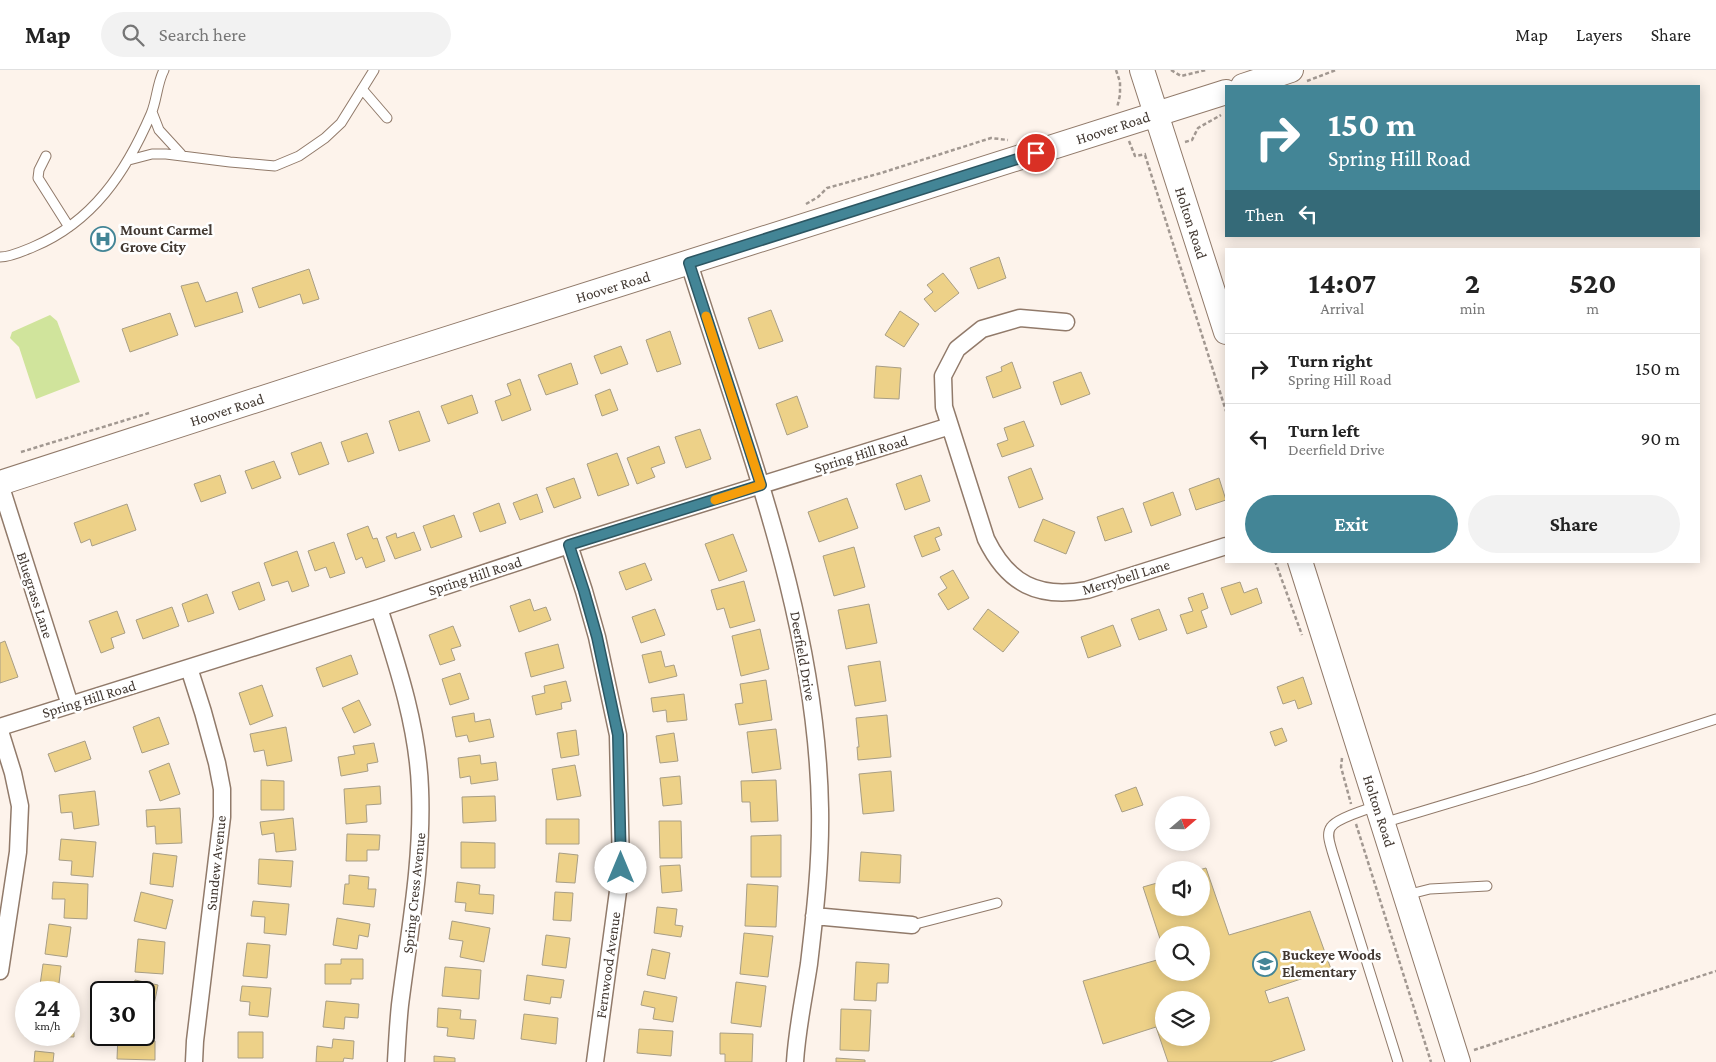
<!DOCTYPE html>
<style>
:root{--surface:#fff;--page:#f2f2f2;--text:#222;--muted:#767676;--line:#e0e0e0;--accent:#438596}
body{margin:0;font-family:"Crimson Pro",serif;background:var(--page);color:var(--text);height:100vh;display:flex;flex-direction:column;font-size:19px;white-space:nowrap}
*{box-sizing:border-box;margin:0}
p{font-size:16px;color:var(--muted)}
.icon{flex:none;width:28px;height:28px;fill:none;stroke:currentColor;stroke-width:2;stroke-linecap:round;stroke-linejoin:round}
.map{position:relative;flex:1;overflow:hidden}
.details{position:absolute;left:1225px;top:178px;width:475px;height:315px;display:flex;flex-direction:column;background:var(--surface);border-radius:0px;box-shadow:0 2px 12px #0003}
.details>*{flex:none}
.guide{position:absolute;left:1225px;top:15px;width:475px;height:152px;border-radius:0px;box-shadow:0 2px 12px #0003;background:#438596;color:#fff;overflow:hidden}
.needle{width:32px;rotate:70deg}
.fabs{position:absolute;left:1155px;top:726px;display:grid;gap:10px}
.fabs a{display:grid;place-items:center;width:55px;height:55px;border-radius:50%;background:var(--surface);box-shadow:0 2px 12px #0003;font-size:25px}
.speed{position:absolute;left:15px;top:911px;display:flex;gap:10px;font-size:25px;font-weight:700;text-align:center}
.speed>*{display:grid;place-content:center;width:65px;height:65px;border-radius:50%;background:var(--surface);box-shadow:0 2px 12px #0003;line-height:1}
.speed small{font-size:12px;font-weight:400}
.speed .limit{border:2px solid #111;border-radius:8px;background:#fff;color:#111}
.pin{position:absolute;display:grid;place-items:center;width:42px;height:42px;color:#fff;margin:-21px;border:2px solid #fff;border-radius:50%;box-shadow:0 1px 5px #0007}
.me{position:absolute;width:55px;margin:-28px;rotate:0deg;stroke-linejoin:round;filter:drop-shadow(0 0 4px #0008)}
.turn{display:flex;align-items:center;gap:18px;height:105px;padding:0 20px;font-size:22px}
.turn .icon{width:65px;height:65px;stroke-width:2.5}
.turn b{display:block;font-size:35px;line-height:42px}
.then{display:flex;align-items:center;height:48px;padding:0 20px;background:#0003;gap:10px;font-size:19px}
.eta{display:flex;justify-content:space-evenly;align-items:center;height:85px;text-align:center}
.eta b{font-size:30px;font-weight:700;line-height:35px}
.cta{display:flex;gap:10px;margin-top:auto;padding:10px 20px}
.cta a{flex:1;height:58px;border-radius:30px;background:var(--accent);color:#fff;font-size:20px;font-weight:700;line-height:58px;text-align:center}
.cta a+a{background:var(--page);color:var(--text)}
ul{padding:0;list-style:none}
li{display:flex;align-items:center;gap:15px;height:70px;padding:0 20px;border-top:1px solid var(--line)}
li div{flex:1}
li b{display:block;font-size:19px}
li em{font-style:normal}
header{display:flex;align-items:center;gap:30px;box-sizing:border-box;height:70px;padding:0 25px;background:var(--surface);border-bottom:1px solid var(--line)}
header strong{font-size:24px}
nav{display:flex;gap:28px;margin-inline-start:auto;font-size:18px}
.search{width:350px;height:45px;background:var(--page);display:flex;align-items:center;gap:12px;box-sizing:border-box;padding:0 18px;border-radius:28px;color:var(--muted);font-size:19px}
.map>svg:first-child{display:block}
.water{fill:#d0e49c}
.building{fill:#edd188;stroke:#a89e85;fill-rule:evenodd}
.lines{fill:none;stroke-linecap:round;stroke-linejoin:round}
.lane-casing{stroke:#917a6a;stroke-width:11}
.street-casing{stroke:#917a6a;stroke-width:19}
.secondary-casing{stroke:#917a6a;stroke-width:26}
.path{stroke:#a29891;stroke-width:2.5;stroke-dasharray:4 2.5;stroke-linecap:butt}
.lane{stroke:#fff;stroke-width:9}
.street{stroke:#fff;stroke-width:16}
.secondary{stroke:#fff;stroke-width:24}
.route-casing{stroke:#2c5662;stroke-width:12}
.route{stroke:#438596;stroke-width:9}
.slow{stroke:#f59e0b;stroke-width:9}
.labels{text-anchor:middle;stroke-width:5;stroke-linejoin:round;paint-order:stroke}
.street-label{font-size:15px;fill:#423831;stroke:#fff}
.poi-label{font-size:15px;font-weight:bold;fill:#423831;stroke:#fff;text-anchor:start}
</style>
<header>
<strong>Map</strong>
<div class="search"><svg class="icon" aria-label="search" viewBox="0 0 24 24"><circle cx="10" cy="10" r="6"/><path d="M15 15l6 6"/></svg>Search here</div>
<nav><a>Map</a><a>Layers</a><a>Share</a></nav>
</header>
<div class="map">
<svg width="1716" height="992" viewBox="0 0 1716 992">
<rect width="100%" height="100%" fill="#fdf3eb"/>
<path class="water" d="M50 245 57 251 80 312 36 329 19 277 10 268 12 262Z"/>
<path class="building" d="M999 187 1006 208 978 219 970 198Z
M309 199 319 229 303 234 300 224 259 238 252 218Z
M943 203 959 223 935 242 924 229 933 222 927 215Z
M198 212 206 232 237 222 243 242 195 257 181 216Z
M771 240 783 271 759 279 748 248Z
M900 241 919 254 904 277 885 265Z
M170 243 178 265 130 282 122 259Z
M670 261 681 294 657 302 646 270Z
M621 276 628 294 601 304 594 286Z
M1012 292 1021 318 993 328 986 307 1002 301 1001 297Z
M571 293 578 314 546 325 538 305Z
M876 296 901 298 899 329 874 328Z
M1081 302 1090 324 1061 335 1053 312Z
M520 309 531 340 502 351 495 331 511 325 507 314Z
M610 319 618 340 602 346 595 325Z
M472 325 478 343 448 354 441 336Z
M797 326 808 357 787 365 776 334Z
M419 341 430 371 399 381 389 351Z
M1024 351 1034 376 1002 387 997 374 1008 370 1004 358Z
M700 359 711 389 686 398 675 367Z
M367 363 374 383 348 392 341 372Z
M321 372 329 394 299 405 291 383Z
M659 376 665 393 651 398 655 407 637 414 627 388Z
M617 383 629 415 598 426 587 394Z
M274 391 281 408 252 419 245 401Z
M1031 398 1043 429 1019 438 1008 407Z
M220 405 226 423 201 432 194 414Z
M921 405 930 431 905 440 896 414Z
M574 408 581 428 554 438 546 418Z
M1219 408 1226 430 1196 440 1189 419Z
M1173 422 1181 445 1151 456 1143 433Z
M537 424 543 442 520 450 513 433Z
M847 428 858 458 819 472 808 442Z
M499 433 506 453 480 462 473 443Z
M127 434 136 460 92 476 90 469 81 473 74 453Z
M1123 438 1132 462 1105 471 1097 447Z
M454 445 462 467 431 478 423 456Z
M1043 449 1075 462 1066 484 1034 471Z
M368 456 373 469 377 468 385 491 366 498 362 487 356 490 347 464Z
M939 457 942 465 935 468 940 480 922 487 914 466Z
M414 462 421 480 395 489 386 467 396 463 397 468Z
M733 464 747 501 719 511 705 474Z
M334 472 345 503 330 508 326 497 315 501 308 481Z
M854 477 865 517 834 526 823 486Z
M297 481 309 516 292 522 288 511 272 516 264 493Z
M645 493 652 510 626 520 619 502Z
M953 500 969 528 948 540 938 524 947 518 940 507Z
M744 511 755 551 730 558 724 538 717 540 711 520Z
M259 512 265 530 239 540 232 522Z
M1240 512 1244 523 1257 518 1262 533 1231 545 1221 518Z
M1203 523 1208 538 1201 541 1207 557 1187 564 1180 545 1193 541 1188 528Z
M207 524 214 543 188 552 182 534Z
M530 529 534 541 546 537 551 550 519 562 510 536Z
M869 534 877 573 846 579 838 540Z
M172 537 179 556 143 569 136 550Z
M655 539 665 565 641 573 632 547Z
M988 539 1019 562 1003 582 973 559Z
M1159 539 1167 560 1139 570 1131 549Z
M117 541 125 563 111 568 114 578 101 583 89 551Z
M1113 555 1121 576 1088 588 1081 567Z
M453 556 461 576 451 579 455 590 440 595 429 565Z
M760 559 769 599 741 606 732 566Z
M5 571 18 607 0 613V573Z
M558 574 564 598 531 607 525 583Z
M661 581 665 597 674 595 677 606 649 613 642 585Z
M351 585 358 604 323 617 316 598Z
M880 591 886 631 855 636 848 596Z
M460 603 469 629 450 635 442 609Z
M1303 607 1312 634 1298 639 1295 630 1283 634 1277 617Z
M766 610 772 650 739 655 735 634 743 633 740 614Z
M566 611 571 631 561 633 562 639 536 645 532 626 545 623 544 616Z
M262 615 273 646 250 655 239 623Z
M684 624 687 650 667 652 666 640 653 642 651 628Z
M359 630 371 655 354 663 342 638Z
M474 643 475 652 490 649 494 667 469 672 467 665 456 667 452 647Z
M887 645 891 687 858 690 857 677H859L856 648Z
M159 647 169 674 142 683 133 657Z
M286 657 292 691 267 696 264 680 254 682 250 664Z
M1282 658 1287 671 1275 676 1270 662Z
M776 659 781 699 752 703 747 662Z
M576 660 579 685 561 688 557 663Z
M674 663 678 691 660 693 656 666Z
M85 671 91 689 55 702 48 684Z
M374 673 378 692 367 694 368 701 341 706 338 687 355 684 353 676Z
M480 685 481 694 496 692 498 710 471 714 470 706 460 708 458 688Z
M169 693 180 724 160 731 149 701Z
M575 695 581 726 557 730 552 699Z
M891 701 894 741 863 744 859 704Z
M680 706 682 734 663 736 660 708Z
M261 710 284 711V740H261Z
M776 710 778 751 751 752 750 732H742L741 711Z
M380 716 381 734 366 735 367 752 346 754 344 719Z
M1136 717 1143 735 1122 742 1115 725Z
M95 721 99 755 74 759 72 742 61 743 59 725Z
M495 726 496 751 463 753 462 727Z
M180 738 182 773 156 774 155 756 147 757 146 740Z
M293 748 296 780 276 782 274 763 262 765 260 752Z
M546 749H579V774H546Z
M659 751H681L682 788H660Z
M347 764 380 765 379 780H367V791H346Z
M781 765V807H751V766Z
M61 769 96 772 93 807 71 805 72 791 59 790Z
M461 772 495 773V798H461Z
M861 782 901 785 900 813 859 811Z
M153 783 177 786 173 817 150 814Z
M559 783 578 785 575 813 556 812Z
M259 789 293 791 291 817 258 814Z
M680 795 682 821 662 823 660 796Z
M1206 798 1229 865 1310 841 1331 899 1265 921 1269 933 1288 927 1305 980 1270 992H1168L1156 957 1103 974 1083 911 1164 888V902H1201V865H1164V881L1143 817 1164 811V838H1201V800H1199ZM1164 930H1201V968H1164Z
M349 805 369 807 368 819H376L374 837 343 834 345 814H349Z
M53 812 88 814 87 849 64 848 65 829H52Z
M457 812 480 815 479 824 494 825 493 844 465 841 466 833 455 832Z
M747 814 778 816 776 857 745 856Z
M141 822 173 830 166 859 134 851Z
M555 822 573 823 571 851 553 850Z
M253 831 289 834 286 865 264 863 265 847 251 846Z
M657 837 677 839 675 855 683 856 681 867 654 863Z
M337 848 370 854 368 867 359 865 357 879 333 875Z
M452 851 490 858 484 892 460 887 463 871 449 869Z
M49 854 71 857 67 887 45 884Z
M744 863 773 866 768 907 740 904Z
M546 865 570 868 566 898 542 895Z
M138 869 165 872 163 904 135 902Z
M247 873 270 875 267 908 243 906Z
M652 879 670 883 665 909 647 905Z
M341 889H363V909H351V914H325V894H341Z
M856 892 889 894 888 913H877L876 931 854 930Z
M43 894 61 896 58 922H39Z
M445 897 481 900 479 929 442 926Z
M527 905 564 910 561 928 551 927 550 934 524 930Z
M135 910 158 915 151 950 144 949V922H132Z
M736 912 766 916 761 957 731 953Z
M242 916 271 918 268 947 249 945 250 932 240 931Z
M644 921 677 927 673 952 653 949 655 938 641 935Z
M326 931 359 934 358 948 345 947 344 959 323 957Z
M438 938 461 940 460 949 476 950 474 969 447 966 448 958 437 957Z
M841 939 871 940 869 981 840 980Z
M524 944 558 948 556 974 521 969Z
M69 948H74V967L47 966 69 965Z
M639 959 673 961 671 986 637 983Z
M238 962H263V988H238Z
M144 963H146L145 970 155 971V990L117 989 118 965H144Z
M720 963 753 964 752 992H725V984H720Z
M333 969 354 971 353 989 344 988 343 992H316L317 976 332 978Z
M35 981 54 983 53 992H34Z
M434 986 455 988V992H434Z
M836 988 865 990V992H836Z"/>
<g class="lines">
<defs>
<path id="lane" d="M362 19 387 48
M152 42 159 60 181 84
M46 86 39 100 38 108 69 157
M129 90 152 84H166L230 92 275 96 299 86 325 68 341 53 374 0
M0 187C11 187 23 181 33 177 93 152 126 102 151 44 157 30 157 13 164 0
M1377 736C1367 739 1336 749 1331 757 1326 764 1330 773 1332 781L1398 992
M1383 753 1533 708 1716 649
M1406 825 1430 819 1487 816
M912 855 997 833"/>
<path id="street" d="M689 193C745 372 817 549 820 739 821 791 815 843 809 894 804 927 797 959 795 992
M1066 252 1020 248 982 259 957 279 943 306 944 337 986 469C1008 514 1038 529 1087 520L1226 476
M0 414 70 635
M569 475 584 521 597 567 618 665 621 799 595 992
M379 538C398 597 418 658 420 719 423 792 409 863 400 935 398 954 397 973 396 992
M189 598 203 642 217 693 222 719V747L195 971 194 992
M0 657 379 538 569 475 950 356
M0 661 13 703 20 736 18 782 0 901
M814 846 912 855"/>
<path id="secondary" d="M1142 0 1226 262
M1243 16 1291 0
M0 413 371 293 1226 22
M1300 491 1458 992"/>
</defs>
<use href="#lane" class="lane-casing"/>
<use href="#street" class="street-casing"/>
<use href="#secondary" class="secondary-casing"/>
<path class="path" d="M1116 0 1120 12V25L1117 38
M1171 0 1181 6 1206 0
M1307 11 1336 0
M1129 71 1135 86 1146 84
M1185 72 1192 70 1198 58 1221 45
M1145 85 1226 341
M806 134 818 127 827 118 881 103 991 68 1008 70
M21 382 149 343
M1275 491 1302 565
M1342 688 1341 697 1351 734
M1356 754 1431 992
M1474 980 1716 901"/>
<use href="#lane" class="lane"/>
<use href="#street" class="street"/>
<use href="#secondary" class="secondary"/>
</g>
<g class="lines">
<defs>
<path id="route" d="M621 798 618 665 597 567 584 521 569 475 761 415 689 193 1036 83"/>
</defs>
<use href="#route" class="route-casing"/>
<use href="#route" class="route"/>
<path class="slow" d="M706 246 761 415 715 430"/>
</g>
<defs>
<symbol id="hospital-ring" viewBox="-11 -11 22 22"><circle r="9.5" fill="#fff" stroke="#438596" stroke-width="1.5"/><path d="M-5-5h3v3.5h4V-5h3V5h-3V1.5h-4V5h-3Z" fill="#438596"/></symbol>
<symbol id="school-ring" viewBox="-11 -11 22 22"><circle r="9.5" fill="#fff" stroke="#438596" stroke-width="1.5"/><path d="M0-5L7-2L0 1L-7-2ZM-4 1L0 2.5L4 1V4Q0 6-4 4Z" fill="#438596"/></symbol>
</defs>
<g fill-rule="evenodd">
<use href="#hospital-ring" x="89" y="155" width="28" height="28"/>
<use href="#school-ring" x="1251" y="880" width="28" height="28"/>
</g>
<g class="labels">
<g class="street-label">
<text transform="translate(1113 58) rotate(-18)" y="5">Hoover Road</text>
<text transform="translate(1191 153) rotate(72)" y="5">Holton Road</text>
<text transform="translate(613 217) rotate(-17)" y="5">Hoover Road</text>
<text transform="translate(227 340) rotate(-18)" y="5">Hoover Road</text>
<text transform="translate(861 384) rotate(-17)" y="5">Spring Hill Road</text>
<text transform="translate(475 506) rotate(-18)" y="5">Spring Hill Road</text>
<text transform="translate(1126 507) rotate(-17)" y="5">Merrybell Lane</text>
<text transform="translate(35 525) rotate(72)" y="5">Bluegrass Lane</text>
<text transform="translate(803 586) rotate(80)" y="5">Deerfield Drive</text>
<text transform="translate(89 629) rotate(-17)" y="5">Spring Hill Road</text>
<text transform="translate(1379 741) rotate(72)" y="5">Holton Road</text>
<text transform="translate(216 793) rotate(-84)" y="5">Sundew Avenue</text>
<text transform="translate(414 823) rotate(-84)" y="5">Spring Cress Avenue</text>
<text transform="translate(608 895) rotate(-82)" y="5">Fernwood Avenue</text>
</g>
<g class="poi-label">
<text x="120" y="165">Mount Carmel<tspan x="120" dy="17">Grove City</tspan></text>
<text x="1282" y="890">Buckeye Woods<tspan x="1282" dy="17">Elementary</tspan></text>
</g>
</g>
</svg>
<div class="fabs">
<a><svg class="needle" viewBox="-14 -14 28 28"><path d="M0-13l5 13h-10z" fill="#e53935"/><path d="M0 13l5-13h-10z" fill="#767676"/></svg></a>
<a><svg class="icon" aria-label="sound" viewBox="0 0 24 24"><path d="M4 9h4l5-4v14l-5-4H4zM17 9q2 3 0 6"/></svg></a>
<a><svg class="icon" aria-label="search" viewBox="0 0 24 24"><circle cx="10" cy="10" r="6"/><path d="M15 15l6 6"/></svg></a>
<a><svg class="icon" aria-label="layers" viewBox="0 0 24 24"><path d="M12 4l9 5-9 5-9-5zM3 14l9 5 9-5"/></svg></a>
</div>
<div class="speed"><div>24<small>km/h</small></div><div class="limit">30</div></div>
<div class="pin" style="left:1036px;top:83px;background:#d93025"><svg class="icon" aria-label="arrive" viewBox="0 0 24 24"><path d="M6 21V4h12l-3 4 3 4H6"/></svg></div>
<svg class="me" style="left:621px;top:798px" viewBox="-20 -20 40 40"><circle r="19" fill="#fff"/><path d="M0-13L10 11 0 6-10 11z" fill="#438596"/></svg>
<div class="guide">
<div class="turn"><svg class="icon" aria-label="right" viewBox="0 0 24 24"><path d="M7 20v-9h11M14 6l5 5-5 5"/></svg><div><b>150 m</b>Spring Hill Road</div></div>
<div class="then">Then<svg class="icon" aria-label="left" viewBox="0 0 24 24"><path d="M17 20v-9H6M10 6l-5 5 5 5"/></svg></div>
</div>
<section class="details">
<div class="eta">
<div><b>14:07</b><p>Arrival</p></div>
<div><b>2</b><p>min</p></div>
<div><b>520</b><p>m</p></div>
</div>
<ul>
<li><svg class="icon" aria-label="right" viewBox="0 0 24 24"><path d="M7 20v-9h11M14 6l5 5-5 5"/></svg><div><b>Turn right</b><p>Spring Hill Road</p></div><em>150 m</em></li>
<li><svg class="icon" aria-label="left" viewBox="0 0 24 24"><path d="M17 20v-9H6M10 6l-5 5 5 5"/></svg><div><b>Turn left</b><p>Deerfield Drive</p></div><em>90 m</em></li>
</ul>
<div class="cta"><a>Exit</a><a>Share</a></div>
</section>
</div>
